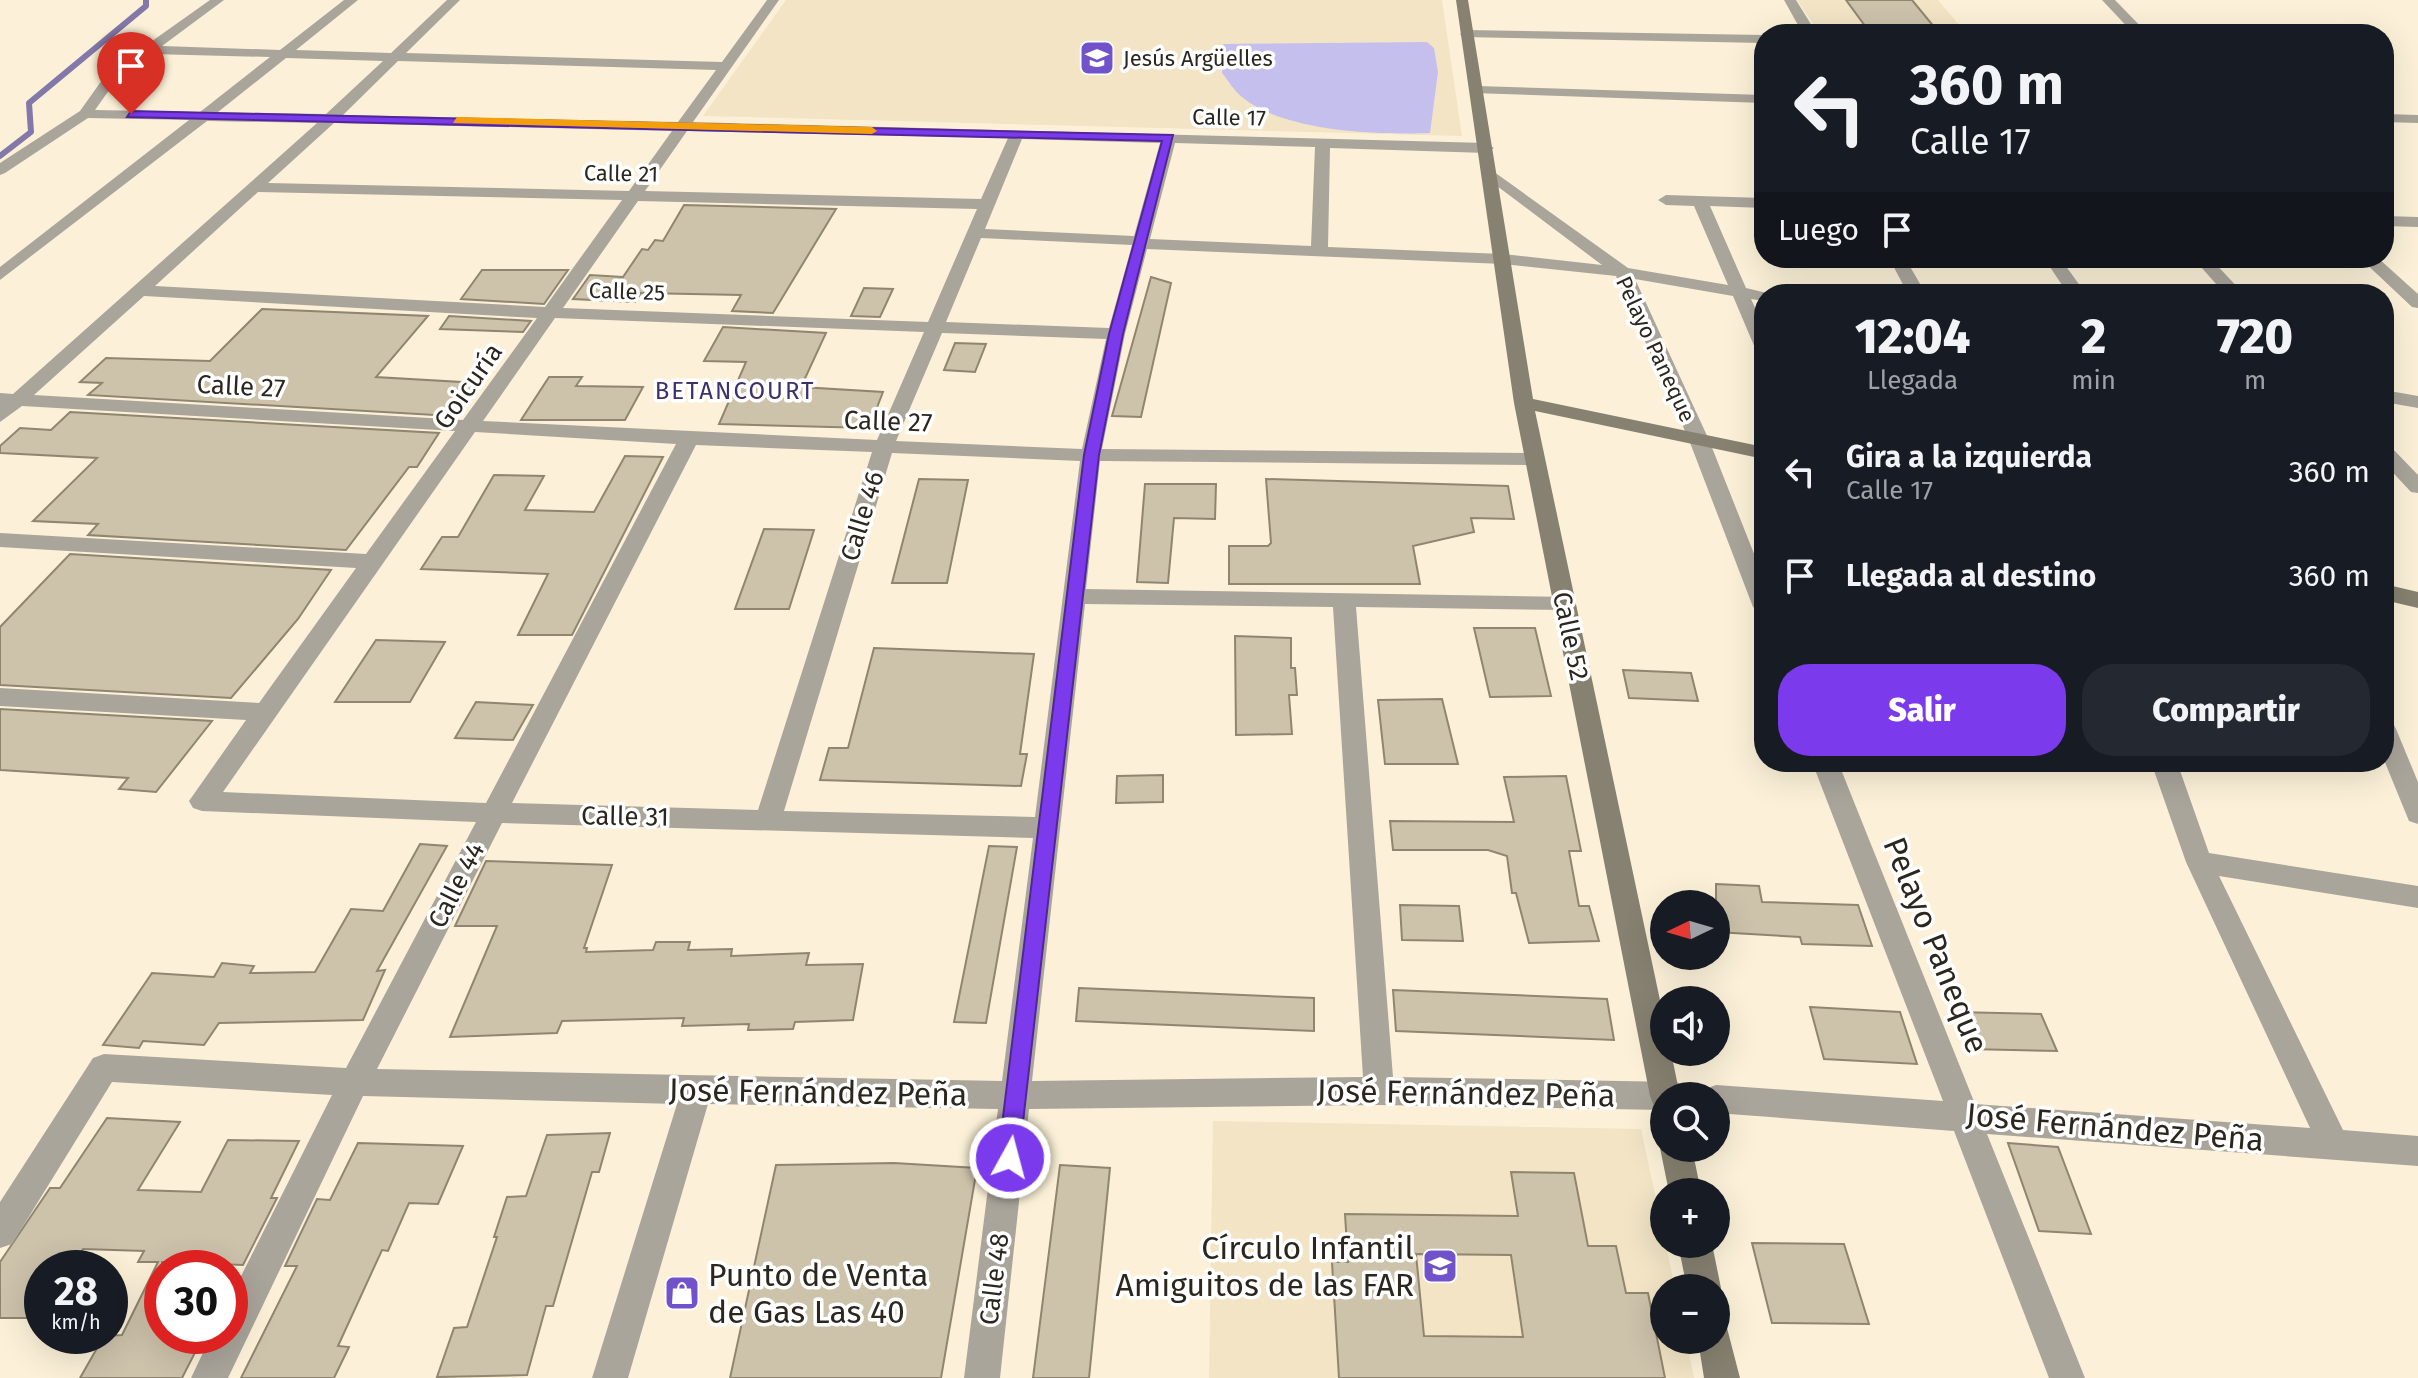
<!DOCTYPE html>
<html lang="es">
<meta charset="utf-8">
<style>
:root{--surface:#171b24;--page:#242831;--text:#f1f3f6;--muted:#9ea1a6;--accent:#7c3aed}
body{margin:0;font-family:"Fira Sans",sans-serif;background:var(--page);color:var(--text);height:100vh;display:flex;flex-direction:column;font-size:30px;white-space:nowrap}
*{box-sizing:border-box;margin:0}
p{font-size:26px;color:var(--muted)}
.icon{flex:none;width:44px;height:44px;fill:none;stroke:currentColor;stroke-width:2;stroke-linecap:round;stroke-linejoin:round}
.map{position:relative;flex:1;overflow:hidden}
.details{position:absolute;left:1754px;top:284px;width:640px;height:488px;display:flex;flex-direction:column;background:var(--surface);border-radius:32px;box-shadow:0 8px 32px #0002}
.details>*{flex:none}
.guide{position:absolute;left:1754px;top:24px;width:640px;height:244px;border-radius:32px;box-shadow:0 8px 32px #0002;background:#171b24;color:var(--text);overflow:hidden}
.needle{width:52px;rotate:265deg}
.buttons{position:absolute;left:1650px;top:890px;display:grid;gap:16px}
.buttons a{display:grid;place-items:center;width:80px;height:80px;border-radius:50%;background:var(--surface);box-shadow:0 8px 32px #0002;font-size:40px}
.speed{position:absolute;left:24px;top:1250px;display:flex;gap:16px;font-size:40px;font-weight:700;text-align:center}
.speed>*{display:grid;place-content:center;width:104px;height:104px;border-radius:50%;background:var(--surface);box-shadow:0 8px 32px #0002;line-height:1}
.speed small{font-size:20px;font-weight:400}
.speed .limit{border:12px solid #d22;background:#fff;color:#111}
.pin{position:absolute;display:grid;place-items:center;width:68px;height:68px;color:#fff;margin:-82px -34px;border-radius:50% 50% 50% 0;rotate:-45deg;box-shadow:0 0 8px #0007}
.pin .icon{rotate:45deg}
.me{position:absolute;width:88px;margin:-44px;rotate:7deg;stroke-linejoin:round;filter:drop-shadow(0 0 6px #0008)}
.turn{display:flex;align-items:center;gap:28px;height:168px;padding:0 24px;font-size:36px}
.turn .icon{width:104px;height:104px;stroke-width:2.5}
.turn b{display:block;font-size:56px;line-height:68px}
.then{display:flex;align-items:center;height:76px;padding:0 24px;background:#0003;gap:16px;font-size:30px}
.eta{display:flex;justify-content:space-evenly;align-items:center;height:136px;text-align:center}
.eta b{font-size:48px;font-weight:800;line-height:56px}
.cta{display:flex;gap:16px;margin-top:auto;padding:16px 24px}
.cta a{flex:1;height:92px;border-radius:32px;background:var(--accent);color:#fff;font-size:32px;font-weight:800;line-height:92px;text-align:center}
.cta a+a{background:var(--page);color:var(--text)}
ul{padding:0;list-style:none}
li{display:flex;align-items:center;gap:24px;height:104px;padding:0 24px}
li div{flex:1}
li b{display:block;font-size:30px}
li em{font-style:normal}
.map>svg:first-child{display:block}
.built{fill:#f2e4c5}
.green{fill:#c5bfee}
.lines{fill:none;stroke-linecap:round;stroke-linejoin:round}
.stream{stroke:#8278a9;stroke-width:6}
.building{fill:#cdc2aa;stroke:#90866f;stroke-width:2;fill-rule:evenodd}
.street{fill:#aaa59b;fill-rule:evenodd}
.secondary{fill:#878171;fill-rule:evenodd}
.route{fill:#7c3aed;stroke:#51269a;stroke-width:2}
.slow{fill:#f59e0b}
.labels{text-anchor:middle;stroke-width:7;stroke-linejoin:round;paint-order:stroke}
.far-poi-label{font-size:22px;fill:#2b271e;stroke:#fff;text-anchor:start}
.far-street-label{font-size:22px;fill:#2b271e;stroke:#fff}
.far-neighbourhood-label{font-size:24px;letter-spacing:2px;fill:#3e306c;stroke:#fff}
.street-label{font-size:26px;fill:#2b271e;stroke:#fff}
.near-street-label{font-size:32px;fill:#2b271e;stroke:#fff}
.near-poi-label{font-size:32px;fill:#2b271e;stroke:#fff;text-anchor:end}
</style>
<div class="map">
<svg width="2418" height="1378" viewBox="0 0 2418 1378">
<rect width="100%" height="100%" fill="#fcf1d8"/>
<path class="built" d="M786 0H1442L1462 136 703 116Z
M1797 0H1938L1967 34H1820Z
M1213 1121 1641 1129 1675 1288H1664V1340H1686L1694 1378H1209Z"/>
<path class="green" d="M1427 42 1434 48 1438 72 1430 133C1377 135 1284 132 1242 97 1234 91 1228 80 1222 73L1223 44Z"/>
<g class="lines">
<path class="stream" d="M0 156 31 132 29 103 146 6V0"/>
</g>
<path class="building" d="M1846 0H1912L1940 34H1871Z
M684 205 836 209 773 313 732 311 741 295 641 293 635 302 573 299 590 275 623 277 642 249 648 250 655 240 663 241Z
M482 270H568L544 304 461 299Z
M1151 277 1171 283 1141 417 1112 416Z
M864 288 893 289 880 317 851 316Z
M262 309 428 316 376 377 478 383 452 416 88 395 102 383 80 382 106 358 210 361Z
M449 316 531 321 523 332 440 329Z
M723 327 826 333 801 387 883 392 869 428 719 424 746 362 704 361Z
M955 343 986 344 975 372 944 370Z
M549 377H582L576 386 643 387 625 420H521Z
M70 412 439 433 417 467H409L346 550 88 535 98 524 33 521 97 458 0 453V446L20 428 51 430Z
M625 456 663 457 572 635H518L548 574 421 569 442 537H458L494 475 544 476 525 510 594 512Z
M919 479 968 480 947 583H892Z
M1266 479 1508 486 1514 519 1471 518 1474 532 1413 546 1420 584H1229V546H1268L1271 543Z
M1145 484H1216L1215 519 1174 518 1168 583 1137 582Z
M764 529 814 530 789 609H735Z
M70 554 331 570 298 619 231 698 0 685V627Z
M1474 628H1535L1551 696 1490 697Z
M1235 636 1291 638V668H1295L1297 695H1289L1292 734 1236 735Z
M376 640 445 642 410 702H335Z
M874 648 1034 654 1020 754H1027L1021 786 820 780 829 748H848Z
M1623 670 1691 673 1698 701 1629 698Z
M1442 699 1458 764H1385L1378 700Z
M476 702 533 705 513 740 455 738Z
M0 709 212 721 156 792 119 789 128 778 0 770Z
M1163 775V802L1116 803 1117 776Z
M1566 776 1581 851H1569L1579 906H1589L1599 941 1529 943 1516 893H1512L1507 856 1488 850H1393L1390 821 1514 822 1504 777Z
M420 844 447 846 377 971 385 970 363 1020 219 1023 204 1045 143 1041 139 1048 103 1045 152 973 214 977 222 963 254 966 250 973 315 972 351 909 383 911Z
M989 846 1017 847 986 1023 954 1022Z
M486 861 612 865 584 948H587L586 952 653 950 656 942H690L688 950 732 949 731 956 809 953 806 965 863 964 853 1020 795 1022 793 1029 748 1030 749 1024 682 1026 684 1018 562 1021 557 1033 450 1037 497 926H455Z
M1716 884 1759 886 1762 902 1858 905 1872 946 1802 944 1800 937 1716 932Z
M1400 905 1459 906 1463 941 1402 940Z
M1079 988 1314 998V1031L1076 1021Z
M1393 990 1607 999 1614 1040 1396 1031Z
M1810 1007 1900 1012 1917 1064 1824 1059Z
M1954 1012 2041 1014 2057 1051 1968 1049Z
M107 1118 180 1122 138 1190 201 1192 228 1140 299 1141 271 1198H277L243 1265 162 1262V1337L202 1339 182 1378H80L104 1336 122 1335 158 1262H138L144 1251 83 1249 73 1268H42V1318H0V1262L50 1188H60Z
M610 1133 599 1172H592L553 1306H546L527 1375 437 1377 454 1328 467 1327 497 1237H494L507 1197 526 1196 547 1135Z
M358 1143 463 1146 438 1204 409 1203 388 1251 382 1250 338 1346 349 1347 334 1378H241L297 1266H285L317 1199 330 1200Z
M2008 1143 2058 1147 2091 1234 2039 1231Z
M894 1163 977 1168 941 1378H730L776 1165Z
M1060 1165 1110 1168 1089 1378H1033Z
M1511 1172 1574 1173 1588 1246H1616L1626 1293H1648L1665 1378H1339L1332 1262H1348L1345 1214 1518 1216ZM1416 1254 1511 1255 1523 1337 1424 1336Z
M1752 1243 1844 1244 1869 1324 1772 1323Z"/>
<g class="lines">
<path class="street" d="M210 0H224L162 46 280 50 344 0H358L296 50 391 53 447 0H460L406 53 722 62 767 0H779L693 122 1486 143 1494 148 1486 153 1330 148 1328 247 1503 254 1602 265 1485 177 1482 174 1490 169 1628 268 1728 285 1694 206 1666 205 1658 200 1666 195 1764 198V208L1710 206 1746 288 1771 294H1764V301L1751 299 1764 327V354L1755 348 1733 296 1635 279 1709 440 1764 579V615L1753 607 1689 440 1616 276 1503 264 1147 249 1125 334 1102 449 1535 453 1545 459 1535 465 1100 461 1086 589 1572 597 1575 602 1564 610 1356 607 1393 1077 1676 1082 1687 1086 1691 1096H1664V1110L1379 1105 1029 1109 1000 1378H964L998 1109 708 1104 628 1378H592L677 1104 363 1096 228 1378H191L211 1336H230V1298L332 1095 112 1082 12 1244 0 1248V1202L93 1058 104 1054 346 1068 476 822 202 811 193 808 189 801 246 720 0 706V688L259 703 356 568 0 547V533L366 554 455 431 22 406 0 422V393L13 394 317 123 207 121 0 280V267L189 120 88 118 5 173 0 175V163L80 111 107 73ZM151 54 270 57 200 112 95 110 117 79ZM286 58 383 61 326 114 218 112ZM398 61 716 70 678 122 343 115ZM334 123 672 131 629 191 268 183ZM687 131 1008 138 981 199 645 191ZM1022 139 1160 143 1134 236 985 229ZM1175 143 1315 147 1311 246 1150 239ZM258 192 622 200 545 307 155 286ZM638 201 977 209 928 322 563 308ZM981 238 1132 245 1109 328 946 322ZM144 296 537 318 463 420 34 395ZM555 318 924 332 877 440 483 421ZM942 333 1106 339 1082 449 896 441ZM475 432 676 444 486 803 223 792ZM696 445 872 452 758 810 512 803ZM892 453 1080 461 1035 817 784 811ZM1085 604 1333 607 1363 1077 1032 1081ZM502 823 1033 838 1002 1081 377 1069Z
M1784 0H1796L1817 34H1803Z
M2102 0H2115L2148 34H2134Z
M1467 30 1764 35V43L1462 37 1460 34Z
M1477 86 1764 95V103L1472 93 1470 90Z
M2384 114 2418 115V123L2384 122Z
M2384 216 2418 217V227L2384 226Z
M1889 258H1905L1926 294H1908Z
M2044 258H2060L2086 294H2068Z
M2193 258H2210L2244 294H2225Z
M2360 258H2378L2418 294V308L2412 307Z
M2384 390 2418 396V408L2384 402Z
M2384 445 2391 447 2418 475V493L2411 492 2384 463Z
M2384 720 2393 723 2396 729 2418 782V824L2409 821 2384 760Z
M1812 762H1838L1975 1104 2310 1128 2186 862 2151 762H2177L2209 853 2418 886V908L2219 876 2343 1130 2418 1136V1166L1987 1134 2085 1378H2049L1954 1131 1716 1113V1096H1702L1705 1089 1716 1085 1943 1101Z"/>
<path class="secondary" d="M1456 0H1468L1533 399 1764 447V459L1535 411 1664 1019V1052H1671L1680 1096H1664V1110L1654 1106 1650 1096 1514 403Z
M2384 584 2418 592V608L2384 600Z
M1664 1139V1148H1692L1701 1192H1669L1660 1148Z
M1678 1244H1712L1721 1288 1716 1300V1288H1687Z
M1716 1323 1727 1328 1740 1378H1704L1698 1340H1716Z"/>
</g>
<path class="route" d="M131 111 1173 135 1123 334 1099 455 1018 1166 1010 1169 1001 1166 998 1158 1084 455 1109 334 1162 141 127 117Z"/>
<path class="slow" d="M457 117 872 127 877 131 872 134 453 123Z"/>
<defs>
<symbol id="school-square" viewBox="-11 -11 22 22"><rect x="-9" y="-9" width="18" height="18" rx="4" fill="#7152cb" stroke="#fff"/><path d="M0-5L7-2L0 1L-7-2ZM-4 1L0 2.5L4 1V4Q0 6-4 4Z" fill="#fff"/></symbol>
<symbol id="shop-square" viewBox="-11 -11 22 22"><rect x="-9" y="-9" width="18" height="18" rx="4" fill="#7152cb" stroke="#fff"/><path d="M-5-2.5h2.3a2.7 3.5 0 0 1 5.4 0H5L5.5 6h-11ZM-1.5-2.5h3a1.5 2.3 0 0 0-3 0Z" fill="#fff"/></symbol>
</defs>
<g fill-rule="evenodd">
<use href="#school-square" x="1077" y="38" width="40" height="40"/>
<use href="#school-square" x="1420" y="1246" width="40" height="40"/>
<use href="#shop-square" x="662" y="1273" width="40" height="40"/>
</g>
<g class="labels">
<g class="far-poi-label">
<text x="1123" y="66">Jesús Argüelles</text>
</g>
<g class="far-street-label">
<text transform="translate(1229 117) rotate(1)" y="8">Calle 17</text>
<text transform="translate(621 173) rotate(1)" y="8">Calle 21</text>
<text transform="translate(627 291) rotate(2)" y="8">Calle 25</text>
<text transform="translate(1656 349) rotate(65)" y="8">Pelayo Paneque</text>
</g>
<g class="far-neighbourhood-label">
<text x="735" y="399">BETANCOURT</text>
</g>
<g class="street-label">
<text transform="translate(241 386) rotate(3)" y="9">Calle 27</text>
<text transform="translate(468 386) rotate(-55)" y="9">Goicuría</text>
<text transform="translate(888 421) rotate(2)" y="9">Calle 27</text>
<text transform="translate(862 516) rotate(-73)" y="9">Calle 46</text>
<text transform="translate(1571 636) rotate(78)" y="9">Calle 52</text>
<text transform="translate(625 816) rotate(1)" y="9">Calle 31</text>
<text transform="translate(456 885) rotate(-63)" y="9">Calle 44</text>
<text transform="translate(994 1279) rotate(-83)" y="9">Calle 48</text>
</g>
<g class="near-street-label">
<text transform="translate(1936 945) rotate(68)" y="11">Pelayo Paneque</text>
<text transform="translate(818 1092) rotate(1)" y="11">José Fernández Peña</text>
<text transform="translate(1466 1093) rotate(1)" y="11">José Fernández Peña</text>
<text transform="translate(2115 1127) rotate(5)" y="11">José Fernández Peña</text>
</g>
<g class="near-poi-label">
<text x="1414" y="1259">Círculo Infantil<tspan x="1414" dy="37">Amiguitos de las FAR</tspan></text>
<text x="708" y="1286" text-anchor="start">Punto de Venta<tspan x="708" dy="37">de Gas Las 40</tspan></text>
</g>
</g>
</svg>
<div class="buttons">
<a><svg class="needle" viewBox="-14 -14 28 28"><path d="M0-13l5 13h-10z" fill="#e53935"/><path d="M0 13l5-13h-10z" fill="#9ea1a6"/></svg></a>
<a><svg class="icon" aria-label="sound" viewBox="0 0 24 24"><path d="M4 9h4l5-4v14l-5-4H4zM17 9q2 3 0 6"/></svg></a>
<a><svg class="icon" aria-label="search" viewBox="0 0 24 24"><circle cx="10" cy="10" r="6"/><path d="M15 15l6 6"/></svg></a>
<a>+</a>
<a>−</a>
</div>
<div class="speed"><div>28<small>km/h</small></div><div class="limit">30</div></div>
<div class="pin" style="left:131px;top:114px;background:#d93025"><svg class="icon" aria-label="arrive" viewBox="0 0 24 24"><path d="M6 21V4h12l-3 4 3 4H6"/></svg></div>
<svg class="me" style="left:1010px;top:1158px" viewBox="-20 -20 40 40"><circle r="17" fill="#7c3aed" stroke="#fff" stroke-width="3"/><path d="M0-11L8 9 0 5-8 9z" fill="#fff"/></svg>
<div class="guide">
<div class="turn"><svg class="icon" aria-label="left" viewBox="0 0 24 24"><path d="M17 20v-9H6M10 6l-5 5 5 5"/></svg><div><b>360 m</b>Calle 17</div></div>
<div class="then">Luego<svg class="icon" aria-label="arrive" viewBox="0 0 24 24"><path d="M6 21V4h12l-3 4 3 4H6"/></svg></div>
</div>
<section class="details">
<div class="eta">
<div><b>12:04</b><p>Llegada</p></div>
<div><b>2</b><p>min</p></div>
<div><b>720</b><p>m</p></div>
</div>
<ul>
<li><svg class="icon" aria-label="left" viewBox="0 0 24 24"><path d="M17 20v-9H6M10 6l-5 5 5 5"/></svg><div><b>Gira a la izquierda</b><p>Calle 17</p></div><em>360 m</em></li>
<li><svg class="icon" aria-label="arrive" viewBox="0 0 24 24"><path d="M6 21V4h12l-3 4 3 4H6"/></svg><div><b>Llegada al destino</b></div><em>360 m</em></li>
</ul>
<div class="cta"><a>Salir</a><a>Compartir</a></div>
</section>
</div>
